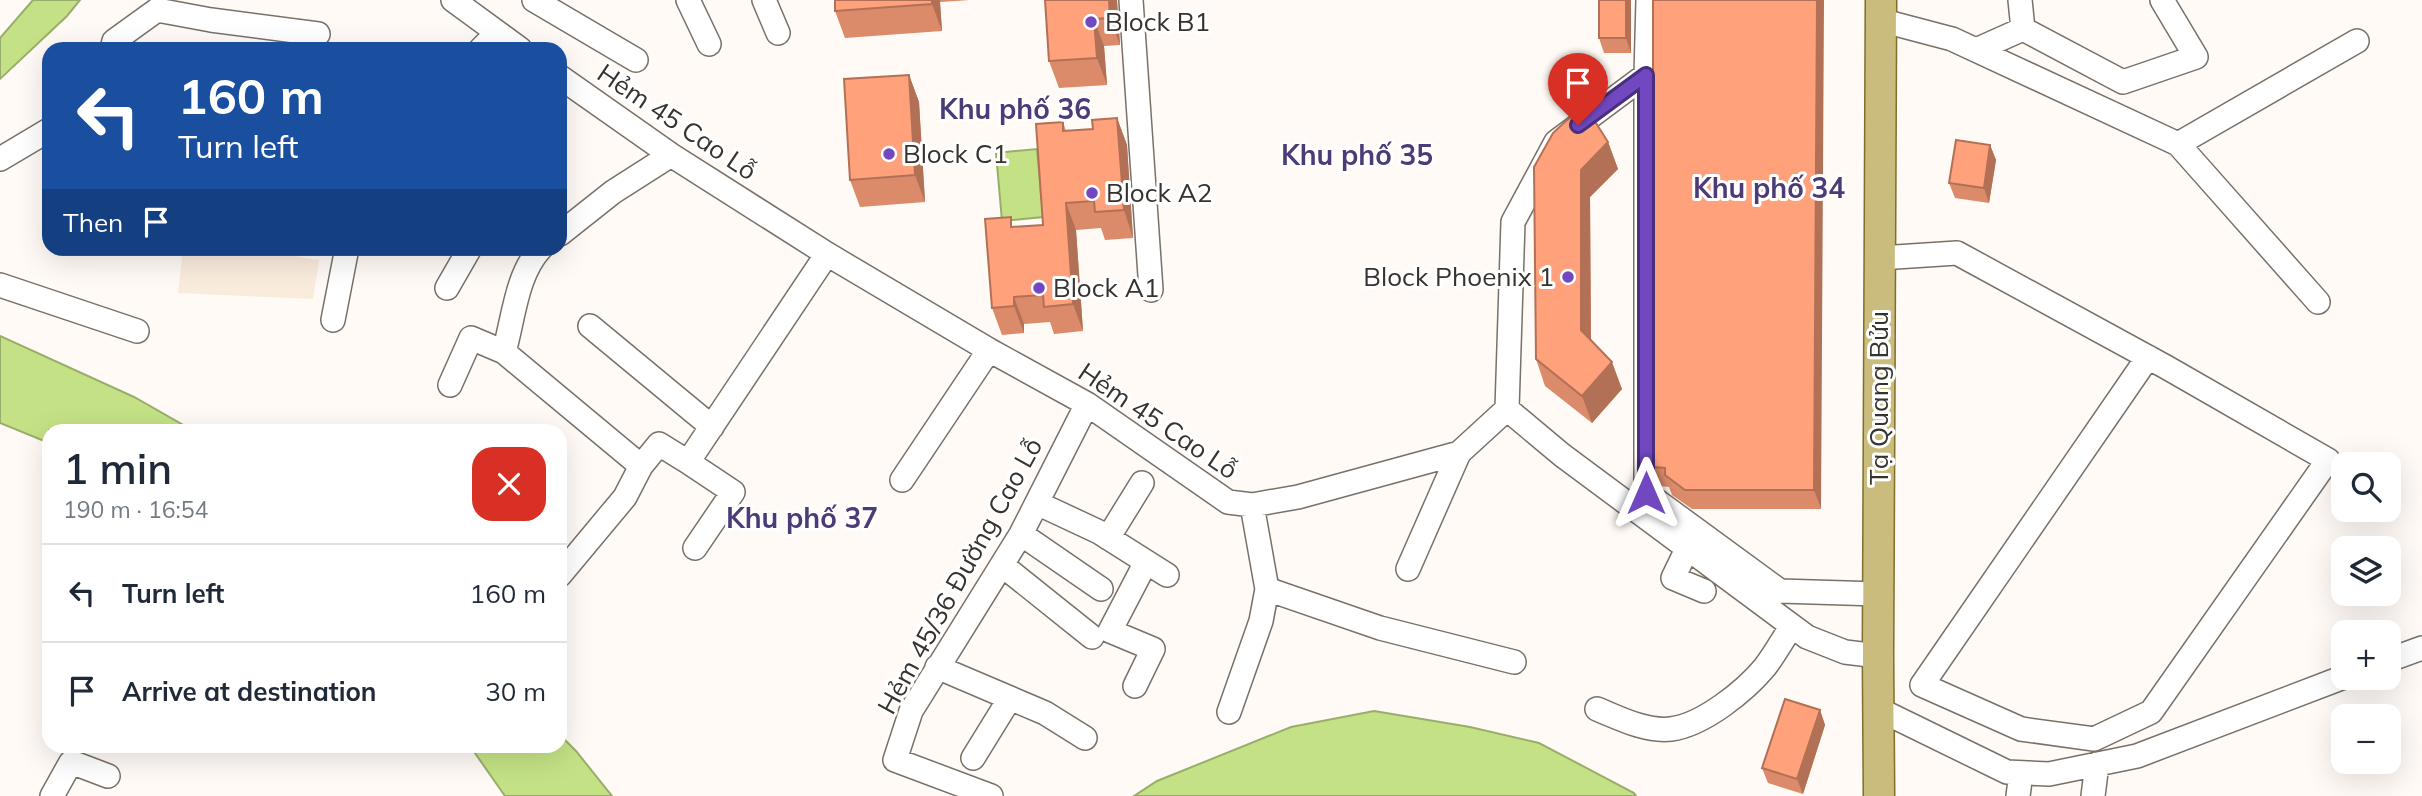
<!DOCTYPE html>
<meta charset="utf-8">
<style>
:root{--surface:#fff;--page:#f6f6f7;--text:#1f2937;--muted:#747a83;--line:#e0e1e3}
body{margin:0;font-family:Mulish,sans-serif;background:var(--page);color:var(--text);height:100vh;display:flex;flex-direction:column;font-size:26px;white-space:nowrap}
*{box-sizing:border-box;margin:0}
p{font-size:23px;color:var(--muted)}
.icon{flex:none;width:38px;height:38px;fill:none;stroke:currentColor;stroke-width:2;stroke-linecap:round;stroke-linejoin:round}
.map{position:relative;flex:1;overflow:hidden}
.details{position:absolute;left:42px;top:424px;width:525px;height:329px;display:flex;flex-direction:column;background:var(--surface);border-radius:21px;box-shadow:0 7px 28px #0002}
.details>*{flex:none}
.banner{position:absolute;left:42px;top:42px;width:525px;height:214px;border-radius:21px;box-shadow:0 7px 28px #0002;background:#1a4fa0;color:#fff;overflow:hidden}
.fabs{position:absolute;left:2331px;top:452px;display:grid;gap:14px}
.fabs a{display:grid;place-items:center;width:70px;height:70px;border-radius:14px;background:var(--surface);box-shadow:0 7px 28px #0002;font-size:35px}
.pin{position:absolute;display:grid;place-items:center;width:60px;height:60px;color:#fff;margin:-72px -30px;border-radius:50% 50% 50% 0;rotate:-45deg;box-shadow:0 0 7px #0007}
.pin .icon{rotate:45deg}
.me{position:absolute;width:77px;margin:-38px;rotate:0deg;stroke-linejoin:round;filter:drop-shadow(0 0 5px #0008)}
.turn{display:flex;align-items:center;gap:24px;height:147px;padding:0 21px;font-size:32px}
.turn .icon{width:91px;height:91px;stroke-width:2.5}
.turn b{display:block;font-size:49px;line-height:60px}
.then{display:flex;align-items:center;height:66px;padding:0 21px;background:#0003;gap:14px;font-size:26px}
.round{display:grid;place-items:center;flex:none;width:74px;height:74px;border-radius:21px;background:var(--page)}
.headline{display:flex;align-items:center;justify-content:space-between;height:119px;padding:0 21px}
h1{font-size:42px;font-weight:600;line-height:52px}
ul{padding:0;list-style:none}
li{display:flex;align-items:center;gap:21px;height:98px;padding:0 21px;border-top:2px solid var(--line)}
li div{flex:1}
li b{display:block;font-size:26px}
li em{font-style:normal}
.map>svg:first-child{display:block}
.built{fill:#faecdd}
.water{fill:#c4e285;stroke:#99ae6b;stroke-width:2}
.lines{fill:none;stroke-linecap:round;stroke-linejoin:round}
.minor-casing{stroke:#787169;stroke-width:26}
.major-casing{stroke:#7f6f29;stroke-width:33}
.minor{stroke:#fff;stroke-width:23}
.major{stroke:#cabc7d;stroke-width:30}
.wall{fill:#db8a6a}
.shaded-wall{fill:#b27156}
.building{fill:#ffa17b;stroke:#b27156;stroke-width:2}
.route-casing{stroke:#492f7d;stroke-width:18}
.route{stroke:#7148c0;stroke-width:12}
.poi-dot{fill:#7148c0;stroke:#fff;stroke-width:2.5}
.labels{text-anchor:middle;stroke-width:6;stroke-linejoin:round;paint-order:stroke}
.poi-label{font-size:26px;fill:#36332f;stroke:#fff;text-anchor:start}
.street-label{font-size:26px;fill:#36332f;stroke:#fff}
.neighbourhood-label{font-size:28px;font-weight:bold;fill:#4c3b77;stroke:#fff}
</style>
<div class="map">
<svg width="2422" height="796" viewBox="0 0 2422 796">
<rect width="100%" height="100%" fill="#fffaf5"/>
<path class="built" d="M183 249H297V257L319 260 313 299 178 293Z"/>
<path class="water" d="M33 0H80L67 16 0 79V38Z
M1037 149 1043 217 1002 221 996 153Z
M0 336 134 397 192 430H49V443L0 423Z
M1374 711 1470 727 1539 743 1634 793 1636 796H1134L1157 781 1291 727Z
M560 735 576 751 612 796H505L470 746H560Z"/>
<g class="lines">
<defs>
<path id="minor" d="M453 0 520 49
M534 0 636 60
M688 0 709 44
M764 0 778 33
M1131 0 1151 290
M1880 20 1952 39 2178 144 2318 302
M2023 29 2123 82 2196 57 2162 0
M112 49 114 41 157 10 211 20 318 34
M481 49 497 33
M1976 50 2023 29 2020 0
M1646 75V493L1780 591 1878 594
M560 77 671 155 827 254 989 350 1087 404 1228 502 1252 505 1298 497 1459 453 1507 409
M2178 144 2357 41
M0 159 49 130
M560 234 613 192 671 155
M1880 258 1957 253 2166 367 2328 460 2151 712 2094 739 2021 729 1922 685 2148 357
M0 285 137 331
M447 288 470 248
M333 320 347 248
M590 326 712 427
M504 352C514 317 516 275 541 248
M450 385 471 338 504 352 641 466 625 497 560 575
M1507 409 1513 222 1556 142 1646 75 1648 0
M1507 409 1562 455 1807 637 1845 652 1878 656
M641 466 659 444 688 462
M902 480 989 350
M1037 503 1099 532 1167 575
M1252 505 1267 589 1380 628 1514 662
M1021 534 1101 589
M1108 538 1142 483
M1688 547 1673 578 1704 591
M695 548 733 492 688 462 827 254
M1002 565 1092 637
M1408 569 1459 453
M2389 660 2422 648
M937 667 1045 713 1085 738
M1135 686 1153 649 1110 631 1146 562
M1597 709C1619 718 1646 732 1671 729 1703 725 1745 691 1765 667 1775 654 1783 639 1792 626
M1878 709 2007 772 2049 774 2137 756 2344 677
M1229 712 1261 621 1267 589
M973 758 1010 698
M52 796 71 762 108 776
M991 796 895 760 911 711 1021 534 1087 404
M2018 796 2021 773
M2093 796 2097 764"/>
<path id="major" d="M1879 796 1878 656 1881 0"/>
</defs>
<use href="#minor" class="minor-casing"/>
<use href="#major" class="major-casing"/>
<use href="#minor" class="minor"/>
<use href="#major" class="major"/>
</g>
<path class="wall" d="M835 0H970L940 2 942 31 845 38 835 11Z
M1045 0H1117L1120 45 1104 46 1107 85 1059 88 1049 61Z
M1653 0 1821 509H1692L1672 495 1669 487 1660 486 1653 467Z
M1631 1V53H1604L1599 38Z
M909 75 919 102 925 202 860 207 850 180Z
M1117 118 1127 145 1133 238 1105 240 1101 228 1076 230 1083 331 1054 334 1050 322 1024 324V333L1002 335 992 308 1043 225 1063 122 1066 131 1093 129Z
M1608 142 1618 169 1590 197 1591 340 1622 389 1592 423 1545 386 1536 359Z
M1990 145 1996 160 1989 203 1955 198 1949 183Z
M1820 710 1825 725 1803 794 1768 783 1762 768Z"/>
<path class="shaded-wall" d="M932 0H940V2L942 31 932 4Z
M1109 0H1117L1120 45 1110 18Z
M1626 0H1631V53L1626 38Z
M1817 0H1824L1821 509 1814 490Z
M1094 19 1104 46 1107 85 1097 58Z
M909 75 919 102 925 202 915 175Z
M1117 118 1127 145 1133 238 1124 210Z
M1608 142 1618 169 1590 197 1591 357 1581 330V170Z
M1990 145 1996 160 1989 203 1984 188Z
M1066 203 1076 230 1083 331 1073 304Z
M1014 297 1024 324V333L1014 306Z
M1612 362 1622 389 1592 423 1582 396Z
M1820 710 1825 725 1803 794 1797 779Z"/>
<path class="building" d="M835 0H932V4L835 11Z
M1045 0H1109L1110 18 1094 19 1097 58 1049 61Z
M1599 0H1626V38H1599Z
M1653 0H1817L1814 490H1685L1665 475V468L1653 467Z
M909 75 915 175 850 180 844 79Z
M1584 104 1608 142 1581 170V330L1612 362 1582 396 1536 359 1534 167 1553 133Z
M1117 118 1124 210 1095 212 1094 201 1066 203 1073 304 1044 307 1043 295 1014 297V306L992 308 985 219 1011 217V227L1043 225 1036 124 1063 122V131L1093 129 1092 120Z
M1956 140 1990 145 1984 188 1949 183Z
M1785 699 1820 710 1797 779 1762 768Z"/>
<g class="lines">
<defs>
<path id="route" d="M1578 125 1646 75V493"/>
</defs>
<use href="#route" class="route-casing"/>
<use href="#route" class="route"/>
</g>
<g class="poi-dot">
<circle cx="1091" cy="22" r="7"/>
<circle cx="889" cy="154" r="7"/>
<circle cx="1092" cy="193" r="7"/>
<circle cx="1568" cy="277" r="7"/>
<circle cx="1039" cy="288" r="7"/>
</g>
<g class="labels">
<g class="poi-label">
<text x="1105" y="31">Block B1</text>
<text x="903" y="163">Block C1</text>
<text x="1106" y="202">Block A2</text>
<text x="1554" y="286" text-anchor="end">Block Phoenix 1</text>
<text x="1053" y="297">Block A1</text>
</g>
<g class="street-label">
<text transform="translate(677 122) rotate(34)" y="9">Hẻm 45 Cao Lỗ</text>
<text transform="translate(1879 398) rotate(-90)" y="9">Tạ Quang Bửu</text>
<text transform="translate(1158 421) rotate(34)" y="9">Hẻm 45 Cao Lỗ</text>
<text transform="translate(960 576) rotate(-61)" y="9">Hẻm 45/36 Đường Cao Lỗ</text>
</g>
<g class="neighbourhood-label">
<text x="1015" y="119">Khu phố 36</text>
<text x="1357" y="165">Khu phố 35</text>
<text x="1769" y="198">Khu phố 34</text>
<text x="802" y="528">Khu phố 37</text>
</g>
</g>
</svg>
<div class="fabs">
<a><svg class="icon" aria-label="search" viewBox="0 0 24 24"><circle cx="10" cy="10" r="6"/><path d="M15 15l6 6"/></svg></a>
<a><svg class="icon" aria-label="layers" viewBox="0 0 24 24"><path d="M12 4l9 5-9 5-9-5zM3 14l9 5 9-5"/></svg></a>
<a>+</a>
<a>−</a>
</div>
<div class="pin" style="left:1578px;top:125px;background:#d93025"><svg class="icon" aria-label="arrive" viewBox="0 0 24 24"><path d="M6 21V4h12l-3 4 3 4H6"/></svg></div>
<svg class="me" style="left:1646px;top:493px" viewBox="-20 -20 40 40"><path d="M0-17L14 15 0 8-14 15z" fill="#7148c0" stroke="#fff" stroke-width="4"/></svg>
<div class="banner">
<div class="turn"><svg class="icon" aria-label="left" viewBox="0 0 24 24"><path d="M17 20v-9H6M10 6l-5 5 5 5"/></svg><div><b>160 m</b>Turn left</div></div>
<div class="then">Then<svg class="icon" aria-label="arrive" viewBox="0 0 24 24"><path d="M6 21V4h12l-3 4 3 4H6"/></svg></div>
</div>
<section class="details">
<div class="headline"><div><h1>1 min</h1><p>190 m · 16:54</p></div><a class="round" style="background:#d93025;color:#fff"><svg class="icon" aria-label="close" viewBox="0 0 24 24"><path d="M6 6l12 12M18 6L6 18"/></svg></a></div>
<ul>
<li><svg class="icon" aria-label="left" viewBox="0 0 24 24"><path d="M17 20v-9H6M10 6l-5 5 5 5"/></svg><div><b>Turn left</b></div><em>160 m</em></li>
<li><svg class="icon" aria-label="arrive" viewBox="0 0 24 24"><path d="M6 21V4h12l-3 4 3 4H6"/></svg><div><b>Arrive at destination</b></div><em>30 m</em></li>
</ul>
</section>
</div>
